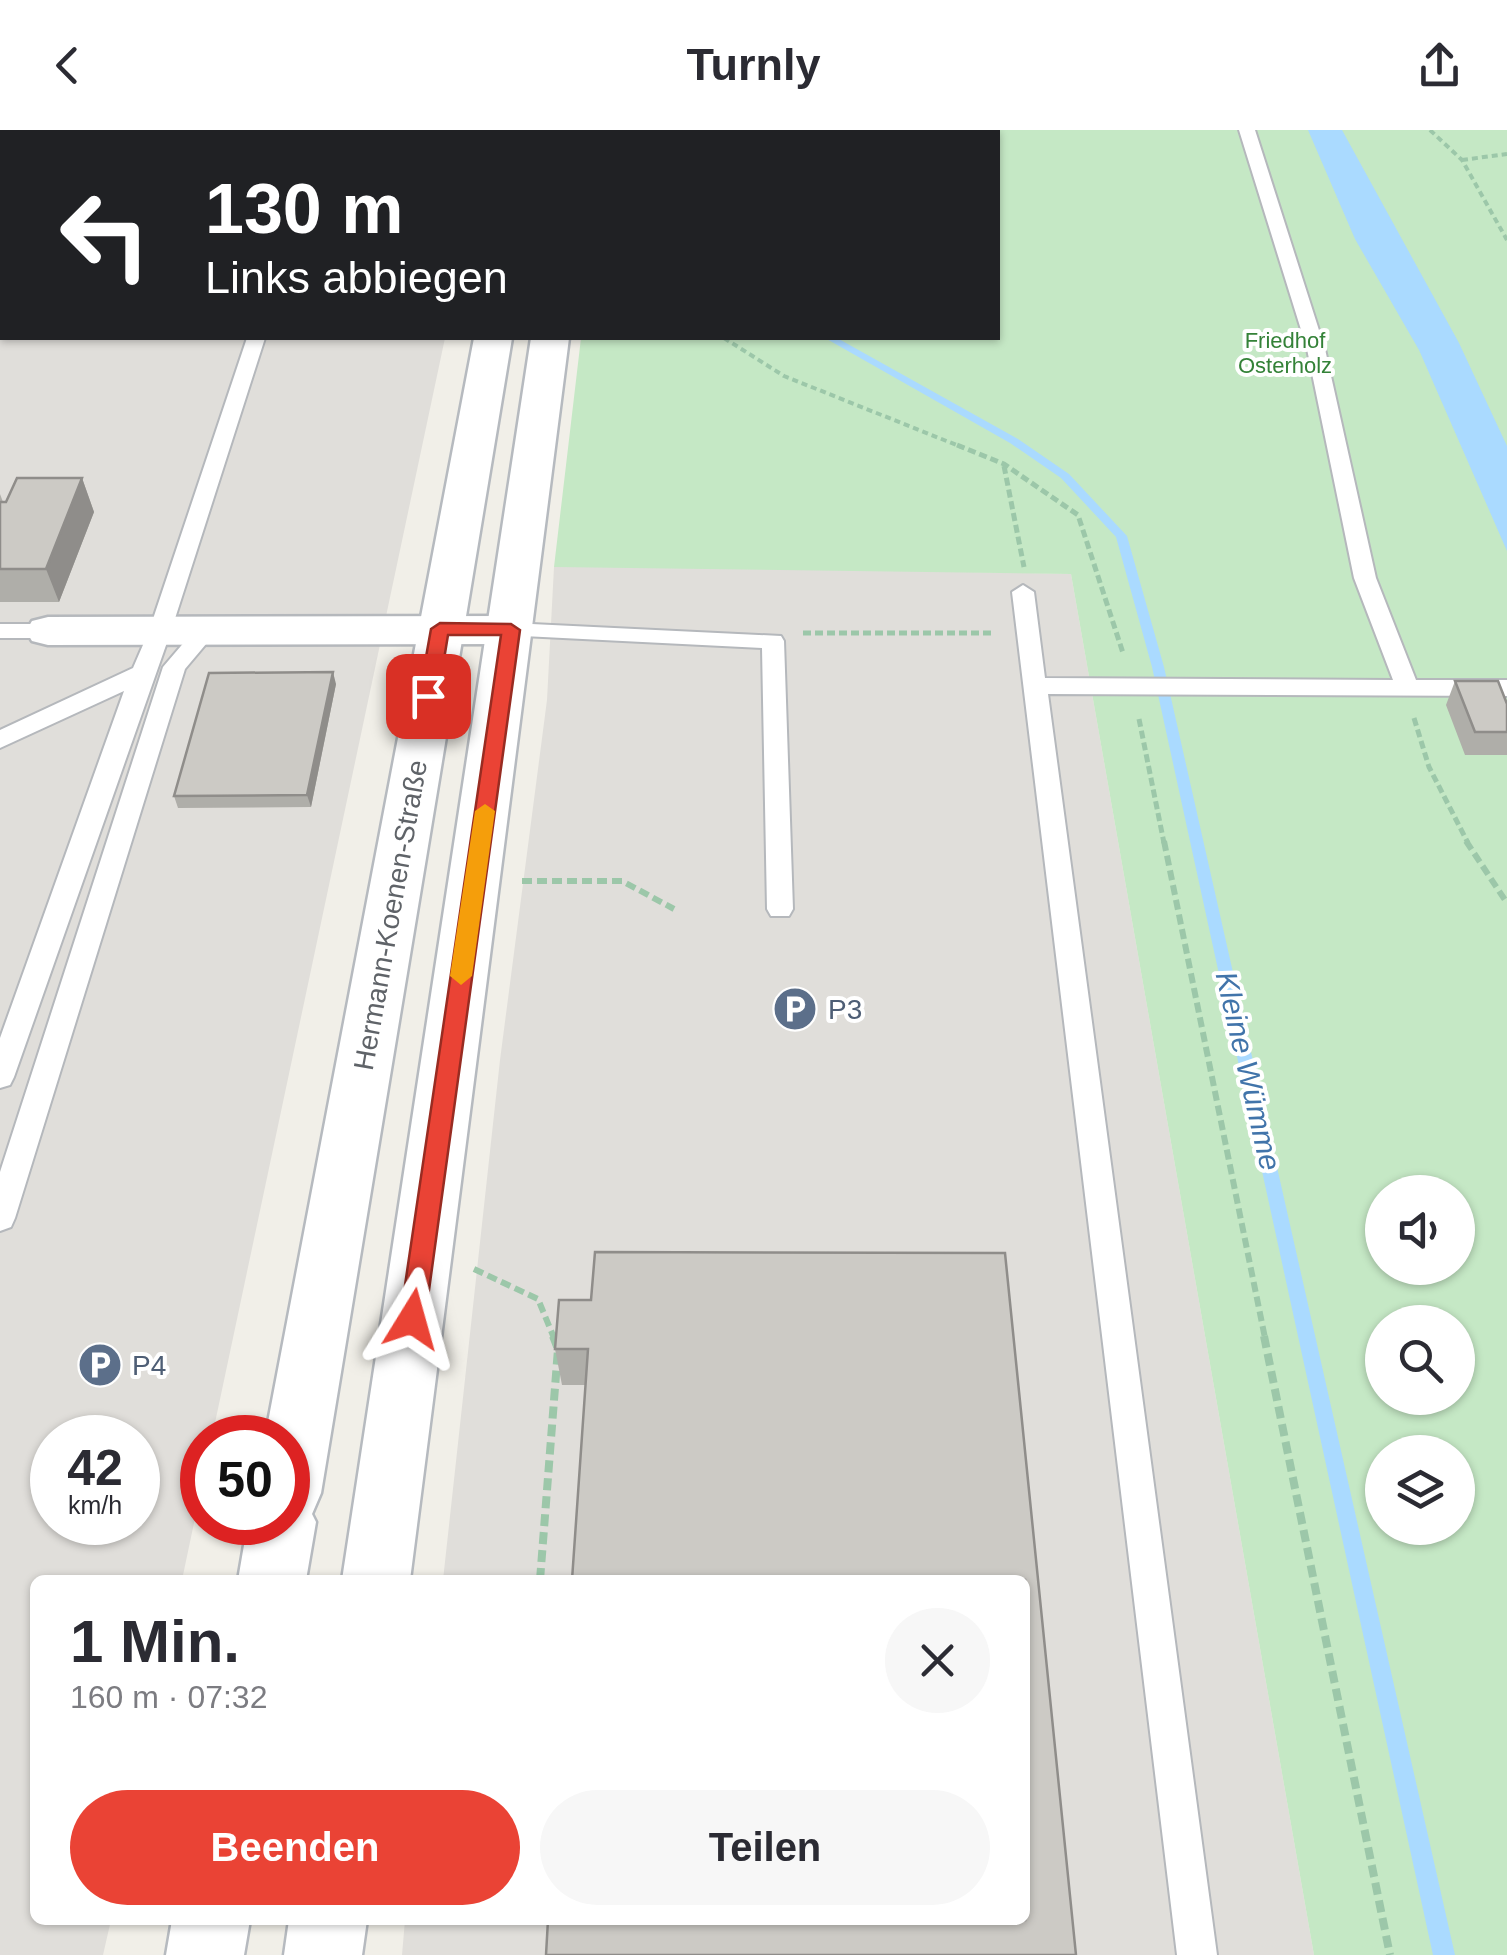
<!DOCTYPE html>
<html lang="de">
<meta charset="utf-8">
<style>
:root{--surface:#fff;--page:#f7f7f7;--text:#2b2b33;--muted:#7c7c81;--accent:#ea4335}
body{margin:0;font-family:Helvetica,sans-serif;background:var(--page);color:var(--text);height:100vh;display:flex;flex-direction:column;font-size:38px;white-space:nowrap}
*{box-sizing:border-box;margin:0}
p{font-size:32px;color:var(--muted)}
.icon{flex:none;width:55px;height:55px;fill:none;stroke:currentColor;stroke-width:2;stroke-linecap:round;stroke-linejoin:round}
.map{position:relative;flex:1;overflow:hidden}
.details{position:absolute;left:30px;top:1445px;width:1000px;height:350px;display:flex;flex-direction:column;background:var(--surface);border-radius:15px;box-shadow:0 2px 8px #0004}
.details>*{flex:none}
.guide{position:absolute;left:0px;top:0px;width:1000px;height:210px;box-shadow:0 2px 8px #0004;background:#202124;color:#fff;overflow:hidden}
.controls{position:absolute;left:1365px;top:1045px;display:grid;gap:20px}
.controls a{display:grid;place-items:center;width:110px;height:110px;border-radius:50%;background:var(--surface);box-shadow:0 2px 8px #0004;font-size:50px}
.speed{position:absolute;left:30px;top:1285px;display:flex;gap:20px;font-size:50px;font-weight:700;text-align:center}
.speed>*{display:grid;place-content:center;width:130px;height:130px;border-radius:50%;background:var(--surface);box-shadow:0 2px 8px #0004;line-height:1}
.speed small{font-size:25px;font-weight:400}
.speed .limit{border:15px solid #d22;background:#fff;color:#111}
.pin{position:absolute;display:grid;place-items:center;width:85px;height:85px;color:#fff;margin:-42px;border-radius:20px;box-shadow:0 5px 15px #0006}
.me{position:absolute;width:110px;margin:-55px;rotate:8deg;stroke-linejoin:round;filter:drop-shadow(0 0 8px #0008)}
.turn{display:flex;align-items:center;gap:35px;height:210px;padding:0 40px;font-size:45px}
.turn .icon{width:130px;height:130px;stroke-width:2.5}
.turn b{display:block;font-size:70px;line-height:85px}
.round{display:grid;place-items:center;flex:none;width:105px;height:105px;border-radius:52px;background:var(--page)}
.overview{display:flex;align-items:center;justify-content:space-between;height:170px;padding:0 40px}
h1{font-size:60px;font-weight:600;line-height:75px}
.primary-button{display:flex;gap:20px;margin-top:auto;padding:20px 40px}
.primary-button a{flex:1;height:115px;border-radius:60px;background:var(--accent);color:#fff;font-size:40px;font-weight:600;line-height:115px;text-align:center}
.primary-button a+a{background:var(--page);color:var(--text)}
header{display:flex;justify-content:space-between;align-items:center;height:130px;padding:0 40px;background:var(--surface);font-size:45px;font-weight:600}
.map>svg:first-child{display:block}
.industrial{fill:#e0deda;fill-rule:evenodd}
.green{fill:#c5e8c5;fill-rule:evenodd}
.water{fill:#aadaff}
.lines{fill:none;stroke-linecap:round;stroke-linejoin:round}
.stream{fill:#aadaff;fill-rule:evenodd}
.service-casing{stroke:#b5b8bc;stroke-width:4}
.minor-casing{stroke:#b5b8bc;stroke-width:5}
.secondary-casing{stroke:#b6babf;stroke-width:5}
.path-far3{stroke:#9cc7a9;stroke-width:4;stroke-dasharray:6 4;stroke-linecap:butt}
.path-far2{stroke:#9cc7a9;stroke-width:5;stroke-dasharray:8 4;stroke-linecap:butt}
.path-far1{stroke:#9cc7a9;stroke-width:6;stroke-dasharray:10 5;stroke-linecap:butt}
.path{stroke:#9cc7a9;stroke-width:8;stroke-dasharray:12 6;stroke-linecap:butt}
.service{fill:#fff;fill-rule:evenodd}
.minor{fill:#fff;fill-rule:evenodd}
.secondary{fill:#fff;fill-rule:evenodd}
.wall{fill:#afaea9}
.shaded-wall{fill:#8f8d8a}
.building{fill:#cccac5;stroke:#8f8d8a;stroke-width:2.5}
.route{fill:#ea4335;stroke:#982c22;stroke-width:2.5}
.slow{fill:#f59e0b}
.labels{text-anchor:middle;stroke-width:8;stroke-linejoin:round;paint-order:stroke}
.far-park-label{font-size:22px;fill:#348238;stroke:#fff}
.street-label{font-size:28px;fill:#5f6368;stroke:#fff}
.service-label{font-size:28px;fill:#4e5e75;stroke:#fff;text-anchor:start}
.water-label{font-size:30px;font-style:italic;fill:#4174aa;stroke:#fff}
</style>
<header><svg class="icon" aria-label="back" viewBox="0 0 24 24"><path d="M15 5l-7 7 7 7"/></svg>Turnly<svg class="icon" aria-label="share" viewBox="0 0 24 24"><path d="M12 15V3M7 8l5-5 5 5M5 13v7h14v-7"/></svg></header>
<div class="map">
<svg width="1507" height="1825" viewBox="0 0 1507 1825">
<rect width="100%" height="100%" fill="#f1efe8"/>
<path class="industrial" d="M0 0H488L2 2V208H445L212 1307 202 1308V1355L182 1450H35V1790H111L103 1825H0ZM52 1308H138V1392H52Z
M682 436 1071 444 1314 1825H402L405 1790H1025V1450H443L500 930 547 570 554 437Z"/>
<path class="green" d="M605 0H1507V1825H1314L1071 444 554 437 581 208H998V2ZM1382 1062H1458V1138H1382ZM1382 1192H1458V1268H1382ZM1382 1322H1458V1398H1382Z"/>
<path class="water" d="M1308 0H1342L1459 213 1507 316V421L1419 220 1355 109Z"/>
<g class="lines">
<path class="stream" d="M749 0H757L758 2H750Z
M825 208H837L1018 309 1069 344 1127 406 1164 537 1455 1825H1433L1152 537 1116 407 1061 348 1010 313Z"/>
<defs>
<path id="service" d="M1239 0H1255L1325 219 1376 448 1416 550H1507V566L1048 564 1217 1825H1177L1012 462 1023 455 1034 462 1045 548 1393 550 1354 448 1307 219Z
M247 208H265L171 501 14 947 10 955 0 958V908L124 561 0 618V600L133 538 149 501Z
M511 493 781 506 784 511 793 779 789 786H771L767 779 762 518 503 505 500 500 503 495Z
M0 494H48L59 501 48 508H0Z
M206 494 217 501 185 539 15 1088 11 1097 0 1101V1042L163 537 198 496Z"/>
<path id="minor" d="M511 486 527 490 533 500 527 510 511 514 48 515 32 511 26 501 32 491 48 487Z"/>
<path id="secondary" d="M513 0H545V2H513Z
M563 0H595V2H563Z
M474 208H512L321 1363 312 1384 316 1392 306 1450H238L248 1392H288V1308H265Z
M531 208H569L410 1450H342Z
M172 1790H250L244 1825H166Z
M289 1790H367L362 1825H284Z"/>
</defs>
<use href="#service" class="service-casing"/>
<use href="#minor" class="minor-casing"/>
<use href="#secondary" class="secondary-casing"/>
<path class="path-far3" d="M1430 0 1462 30 1507 110
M1462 30 1507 24
M724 208 784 246 964 318"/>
<path class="path-far2" d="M957 315 1004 334 1078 385 1123 523
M1004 336 1024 437
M803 503H995
M1414 588 1429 637 1468 713
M1139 589 1164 713"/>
<path class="path-far1" d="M1164 711 1265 1208
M1466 711 1507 773
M522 751H622L674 779
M474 1139 538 1169 554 1208"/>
<path class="path" d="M1264 1206 1390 1825
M540 1450 558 1219 553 1206"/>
<use href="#service" class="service"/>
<use href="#minor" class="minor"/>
<use href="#secondary" class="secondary"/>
</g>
<path class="wall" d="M82 348 94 382 59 472H0V364L3 372H6Z
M1455 551 1507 574V625H1465L1446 575Z
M336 554 311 677 178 678 174 666Z
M591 1170 585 1255H562L555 1219Z"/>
<path class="shaded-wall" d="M82 348 94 382 59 472 46 439Z
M333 542 336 554 311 677 307 665Z"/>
<path class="building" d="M17 348H82L46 439H0V372H6Z
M333 542 307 665 174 666 209 543Z
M1455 551H1498L1507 574V602H1475Z
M595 1122 1005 1123 1076 1825H546L548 1790H1025V1450H572L588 1219H555L559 1170H591Z"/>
<path class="route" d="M440 493 511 494 520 500 425 1189 422 1197 412 1200 403 1197 400 1189 501 505H448L438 566 428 572 419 566 431 499Z"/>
<path class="slow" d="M485 674 495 681 472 846 461 855 450 846 475 681Z"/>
<defs>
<symbol id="parking-disc" viewBox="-11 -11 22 22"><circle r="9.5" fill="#5c6f8a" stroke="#fff"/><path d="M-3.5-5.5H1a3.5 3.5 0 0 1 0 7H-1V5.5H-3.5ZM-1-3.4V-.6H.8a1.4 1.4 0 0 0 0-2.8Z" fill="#fff"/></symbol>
</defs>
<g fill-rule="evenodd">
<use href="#parking-disc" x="770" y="854" width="50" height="50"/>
<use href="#parking-disc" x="75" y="1210" width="50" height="50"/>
</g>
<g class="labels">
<g class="far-park-label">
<text x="1285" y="218">Friedhof<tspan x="1285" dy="25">Osterholz</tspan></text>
</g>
<g class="street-label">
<text transform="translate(390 785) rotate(-80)" y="10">Hermann-Koenen-Straße</text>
</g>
<g class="service-label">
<text x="828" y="889">P3</text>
<text x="132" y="1245">P4</text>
</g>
<g class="water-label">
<text transform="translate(1248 941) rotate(77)" y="10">Kleine Wümme</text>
</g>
</g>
</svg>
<div class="controls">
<a><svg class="icon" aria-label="sound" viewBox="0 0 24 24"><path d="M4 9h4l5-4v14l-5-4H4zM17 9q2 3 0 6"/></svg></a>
<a><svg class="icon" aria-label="search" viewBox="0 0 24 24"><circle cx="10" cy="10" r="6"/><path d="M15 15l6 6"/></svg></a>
<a><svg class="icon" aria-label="layers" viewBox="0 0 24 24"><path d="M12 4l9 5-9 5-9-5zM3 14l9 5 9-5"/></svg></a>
</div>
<div class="speed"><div>42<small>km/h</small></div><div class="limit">50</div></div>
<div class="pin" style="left:428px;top:566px;background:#d93025"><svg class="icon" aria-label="arrive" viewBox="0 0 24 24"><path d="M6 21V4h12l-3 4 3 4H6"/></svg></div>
<svg class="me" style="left:412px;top:1189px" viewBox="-20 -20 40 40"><path d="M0-17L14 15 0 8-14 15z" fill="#ea4335" stroke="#fff" stroke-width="4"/></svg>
<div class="guide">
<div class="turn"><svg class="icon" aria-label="left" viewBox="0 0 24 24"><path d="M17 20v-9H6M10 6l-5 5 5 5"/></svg><div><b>130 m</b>Links abbiegen</div></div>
</div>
<section class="details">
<div class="overview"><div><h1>1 Min.</h1><p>160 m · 07:32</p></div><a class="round"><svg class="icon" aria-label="close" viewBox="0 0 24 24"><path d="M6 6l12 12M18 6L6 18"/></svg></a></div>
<div class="primary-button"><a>Beenden</a><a>Teilen</a></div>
</section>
</div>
